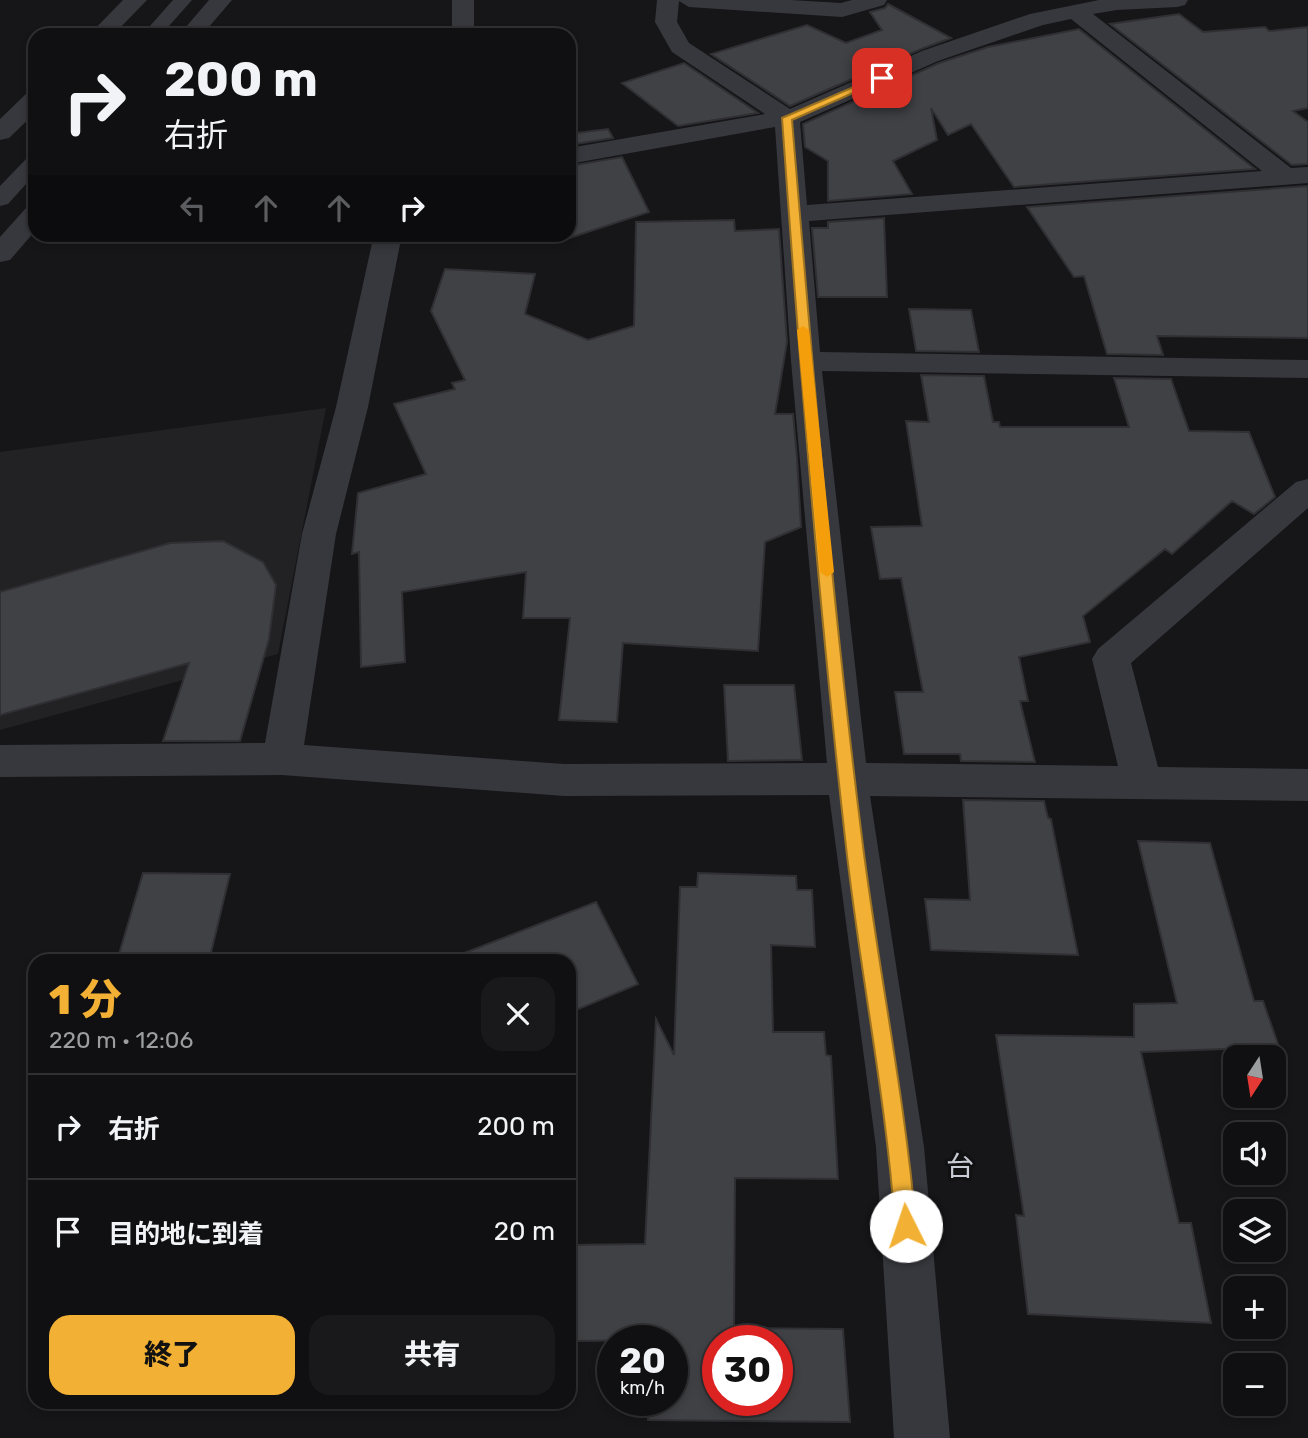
<!DOCTYPE html>
<html lang="ja">
<meta charset="utf-8">
<style>
:root{--surface:#101012;--page:#19191b;--text:#f1f3f6;--muted:#9c9d9f;--line:#303032;--accent:#f2b134}
body{margin:0;font-family:Rubik,"Noto Sans JP",sans-serif;background:var(--page);color:var(--text);height:100vh;display:flex;flex-direction:column;font-size:26px;white-space:nowrap}
*{box-sizing:border-box;margin:0}
p{font-size:23px;color:var(--muted)}
.icon{flex:none;width:38px;height:38px;fill:none;stroke:currentColor;stroke-width:2;stroke-linecap:round;stroke-linejoin:round}
.map{position:relative;flex:1;overflow:hidden}
.sheet{position:absolute;left:28px;top:954px;width:548px;height:455px;display:flex;flex-direction:column;background:var(--surface);border-radius:21px;box-shadow:0 4px 10px #0003,0 0 0 2px var(--line)}
.sheet>*{flex:none}
.banner{position:absolute;left:28px;top:28px;width:548px;height:214px;border-radius:21px;box-shadow:0 4px 10px #0003,0 0 0 2px var(--line);background:#101012;color:var(--text);overflow:hidden}
.needle{width:46px;rotate:192deg}
.buttons{position:absolute;left:1223px;top:1045px;display:grid;gap:14px}
.buttons a{display:grid;place-items:center;width:63px;height:63px;border-radius:14px;background:var(--surface);box-shadow:0 4px 10px #0003,0 0 0 2px var(--line);font-size:35px}
.speed{position:absolute;left:597px;top:1325px;display:flex;gap:14px;font-size:35px;font-weight:700;text-align:center}
.speed>*{display:grid;place-content:center;width:91px;height:91px;border-radius:50%;background:var(--surface);box-shadow:0 4px 10px #0003,0 0 0 2px var(--line);line-height:1}
.speed small{font-size:18px;font-weight:400}
.speed .limit{border:10px solid #d22;background:#fff;color:#111}
.pin{position:absolute;display:grid;place-items:center;width:60px;height:60px;color:#fff;margin:-30px;border-radius:14px;box-shadow:0 4px 10px #0006}
.me{position:absolute;width:77px;margin:-38px;rotate:356deg;stroke-linejoin:round;filter:drop-shadow(0 0 5px #0008)}
.turn{display:flex;align-items:center;gap:24px;height:147px;padding:0 21px;font-size:32px}
.turn .icon{width:91px;height:91px;stroke-width:2.5}
.turn b{display:block;font-size:49px;line-height:60px}
.lanes{display:flex;align-items:center;height:66px;padding:0 21px;background:#0003;justify-content:center;gap:35px;direction:ltr}
.lanes .off{opacity:.35}
.round{display:grid;place-items:center;flex:none;width:74px;height:74px;border-radius:21px;background:var(--page)}
.headline{display:flex;align-items:center;justify-content:space-between;height:119px;padding:0 21px}
h1{font-size:42px;font-weight:800;line-height:52px;color:var(--accent)}
.button{display:flex;gap:14px;margin-top:auto;padding:14px 21px}
.button a{flex:1;height:80px;border-radius:21px;background:var(--accent);color:#111;font-size:28px;font-weight:800;line-height:80px;text-align:center}
.button a+a{background:var(--page);color:var(--text)}
ul{padding:0;list-style:none}
li{display:flex;align-items:center;gap:21px;height:105px;padding:0 21px;border-top:2px solid var(--line)}
li div{flex:1}
li b{display:block;font-size:26px}
li em{font-style:normal}
.map>svg:first-child{display:block}
.built{fill:#222225}
.building{fill:#404145;stroke:#303034;stroke-width:2;fill-rule:evenodd}
.lines{fill:none;stroke-linecap:round;stroke-linejoin:round}
.service{fill:#37383d;fill-rule:evenodd}
.minor{fill:#37383d;fill-rule:evenodd}
.tertiary{fill:#37383d;fill-rule:evenodd}
.route{fill:#f2b134;stroke:#9d7322;stroke-width:2}
.slow{fill:#f59e0b}
.labels{text-anchor:middle;stroke-width:6;stroke-linejoin:round;paint-order:stroke}
.near-neighbourhood-label{font-size:28px;fill:#c9ccd4;stroke:#111113}
</style>
<div class="map">
<svg width="1308" height="1438" viewBox="0 0 1308 1438">
<rect width="100%" height="100%" fill="#161618"/>
<path class="built" d="M326 408 278 654 0 730V452Z"/>
<path class="building" d="M888 4 951 38 921 49 790 106 711 54 807 25 846 43 882 30 870 12 885 8Z
M1179 14 1203 32 1265 27 1269 31 1308 27V108L1293 111 1308 122V164L1292 165 1110 24Z
M1079 29 1255 169 1014 187 971 124 948 135 931 108 937 140 893 161 912 194 828 201V161L805 147 803 124 939 63 988 47Z
M684 63 758 113 678 126 622 83Z
M608 129 613 138 569 145V134Z
M622 157 649 212 569 238V166Z
M1308 186V338L1157 336 1163 355 1107 354 1084 276 1074 277 1027 207Z
M884 218 887 297H818L812 228H828V222Z
M734 220 735 231 779 229 787 342 775 414H793L797 458 801 527 765 542 758 651 623 643 617 722 559 720 570 618H523L526 572 402 592 405 662 361 667 359 552 352 554 358 493 426 474 394 404 455 389 452 383 465 380 431 311 445 269 535 274 525 314 588 340 634 326 636 222Z
M909 309 971 310 979 352 916 351Z
M921 375 984 376 993 422H999L1000 427H1129L1114 378 1171 379 1189 431 1249 432 1275 497 1254 514 1232 501 1172 554 1165 549 1083 616 1090 642 1019 657 1028 701H1020L1035 762 961 761 960 754H904L895 692H923L901 578 880 579 871 527 922 526 906 421 929 422Z
M223 541 263 562 276 585 269 639 240 741H163L189 663 0 715V592L170 543Z
M724 685H794L802 760 728 761Z
M963 800 1044 801 1048 818 1051 819 1078 955 931 950 925 899 970 900Z
M1138 841 1210 843 1254 1001H1263L1279 1047 1141 1052 1179 1223H1191L1211 1323 1028 1314 1016 1215 1024 1216 996 1035 1134 1037V1004L1177 1003Z
M143 873 230 874 209 961H117Z
M698 873 796 876 797 890H812L815 947 771 945 773 1032H824L826 1055 831 1056 838 1179 735 1178 734 1328 843 1329 850 1422 648 1420V1400H672V1340L569 1341V1245L645 1244 656 1019 674 1055 680 887H697ZM718 1340H777V1400H718Z
M596 902 638 984 569 1013V961H454V957Z"/>
<g class="lines">
<path class="service" d="M173 0H192L161 35H142Z
M35 155V174L8 204 0 206V186L28 157Z"/>
<path class="minor" d="M209 0H232L202 35H179Z
M452 0H474V35H452Z
M657 0H790L841 3 852 0H887L884 5 842 17 689 7 679 1 677 22 689 43 790 109 922 51 1030 14 1099 0H1188L1185 5 1177 7 1117 10 1093 14 1291 168 1308 167V183L809 221 820 352 1308 360V378L822 371 866 763 1118 766 1092 659 1098 649 1296 482 1308 479V508L1131 663 1158 767 1308 769V801L870 796 924 1147 950 1438H894L876 1147 829 795 564 796 282 775 0 777V745L265 743 302 534 336 407 374 234H402L368 407 336 534 304 745 564 764 827 763 791 361 775 127 569 164V148L765 114 672 52 655 22ZM1071 19 1262 171 807 205 800 122 938 61 1043 25Z
M35 206V231L10 260 0 262V237L26 208Z
M54 234H142L139 240 129 242H67L57 240Z"/>
<path class="tertiary" d="M123 0H147L113 35H89Z
M35 92V113L9 138 0 140V119L26 94Z"/>
</g>
<path class="route" d="M879 76 887 78 792 120C812 360 832 600 862 838 878 968 905 1096 916 1226L913 1234 906 1237 898 1234 895 1226C886 1096 859 968 845 838 818 599 799 358 782 118Z"/>
<path class="slow" d="M803 326 809 330 834 572 827 577 820 572 797 330Z"/>
<g class="labels">
<g class="near-neighbourhood-label">
<text x="960" y="1176">台</text>
</g>
</g>
</svg>
<div class="buttons">
<a><svg class="needle" viewBox="-14 -14 28 28"><path d="M0-13l5 13h-10z" fill="#e53935"/><path d="M0 13l5-13h-10z" fill="#9c9d9f"/></svg></a>
<a><svg class="icon" aria-label="sound" viewBox="0 0 24 24"><path d="M4 9h4l5-4v14l-5-4H4zM17 9q2 3 0 6"/></svg></a>
<a><svg class="icon" aria-label="layers" viewBox="0 0 24 24"><path d="M12 4l9 5-9 5-9-5zM3 14l9 5 9-5"/></svg></a>
<a>+</a>
<a>−</a>
</div>
<div class="speed"><div>20<small>km/h</small></div><div class="limit">30</div></div>
<div class="pin" style="left:882px;top:78px;background:#d93025"><svg class="icon" aria-label="arrive" viewBox="0 0 24 24"><path d="M6 21V4h12l-3 4 3 4H6"/></svg></div>
<svg class="me" style="left:906px;top:1226px" viewBox="-20 -20 40 40"><circle r="19" fill="#fff"/><path d="M0-13L10 11 0 6-10 11z" fill="#f2b134"/></svg>
<div class="banner">
<div class="turn"><svg class="icon" aria-label="right" viewBox="0 0 24 24"><path d="M7 20v-9h11M14 6l5 5-5 5"/></svg><div><b>200 m</b>右折</div></div>
<div class="lanes"><svg class="icon off" aria-label="left" viewBox="0 0 24 24"><path d="M17 20v-9H6M10 6l-5 5 5 5"/></svg><svg class="icon off" aria-label="ahead" viewBox="0 0 24 24"><path d="M12 20V5M6 11l6-6 6 6"/></svg><svg class="icon off" aria-label="ahead" viewBox="0 0 24 24"><path d="M12 20V5M6 11l6-6 6 6"/></svg><svg class="icon" aria-label="right" viewBox="0 0 24 24"><path d="M7 20v-9h11M14 6l5 5-5 5"/></svg></div>
</div>
<section class="sheet">
<div class="headline"><div><h1>1 分</h1><p>220 m · 12:06</p></div><a class="round"><svg class="icon" aria-label="close" viewBox="0 0 24 24"><path d="M6 6l12 12M18 6L6 18"/></svg></a></div>
<ul>
<li><svg class="icon" aria-label="right" viewBox="0 0 24 24"><path d="M7 20v-9h11M14 6l5 5-5 5"/></svg><div><b>右折</b></div><em>200 m</em></li>
<li><svg class="icon" aria-label="arrive" viewBox="0 0 24 24"><path d="M6 21V4h12l-3 4 3 4H6"/></svg><div><b>目的地に到着</b></div><em>20 m</em></li>
</ul>
<div class="button"><a>終了</a><a>共有</a></div>
</section>
</div>
